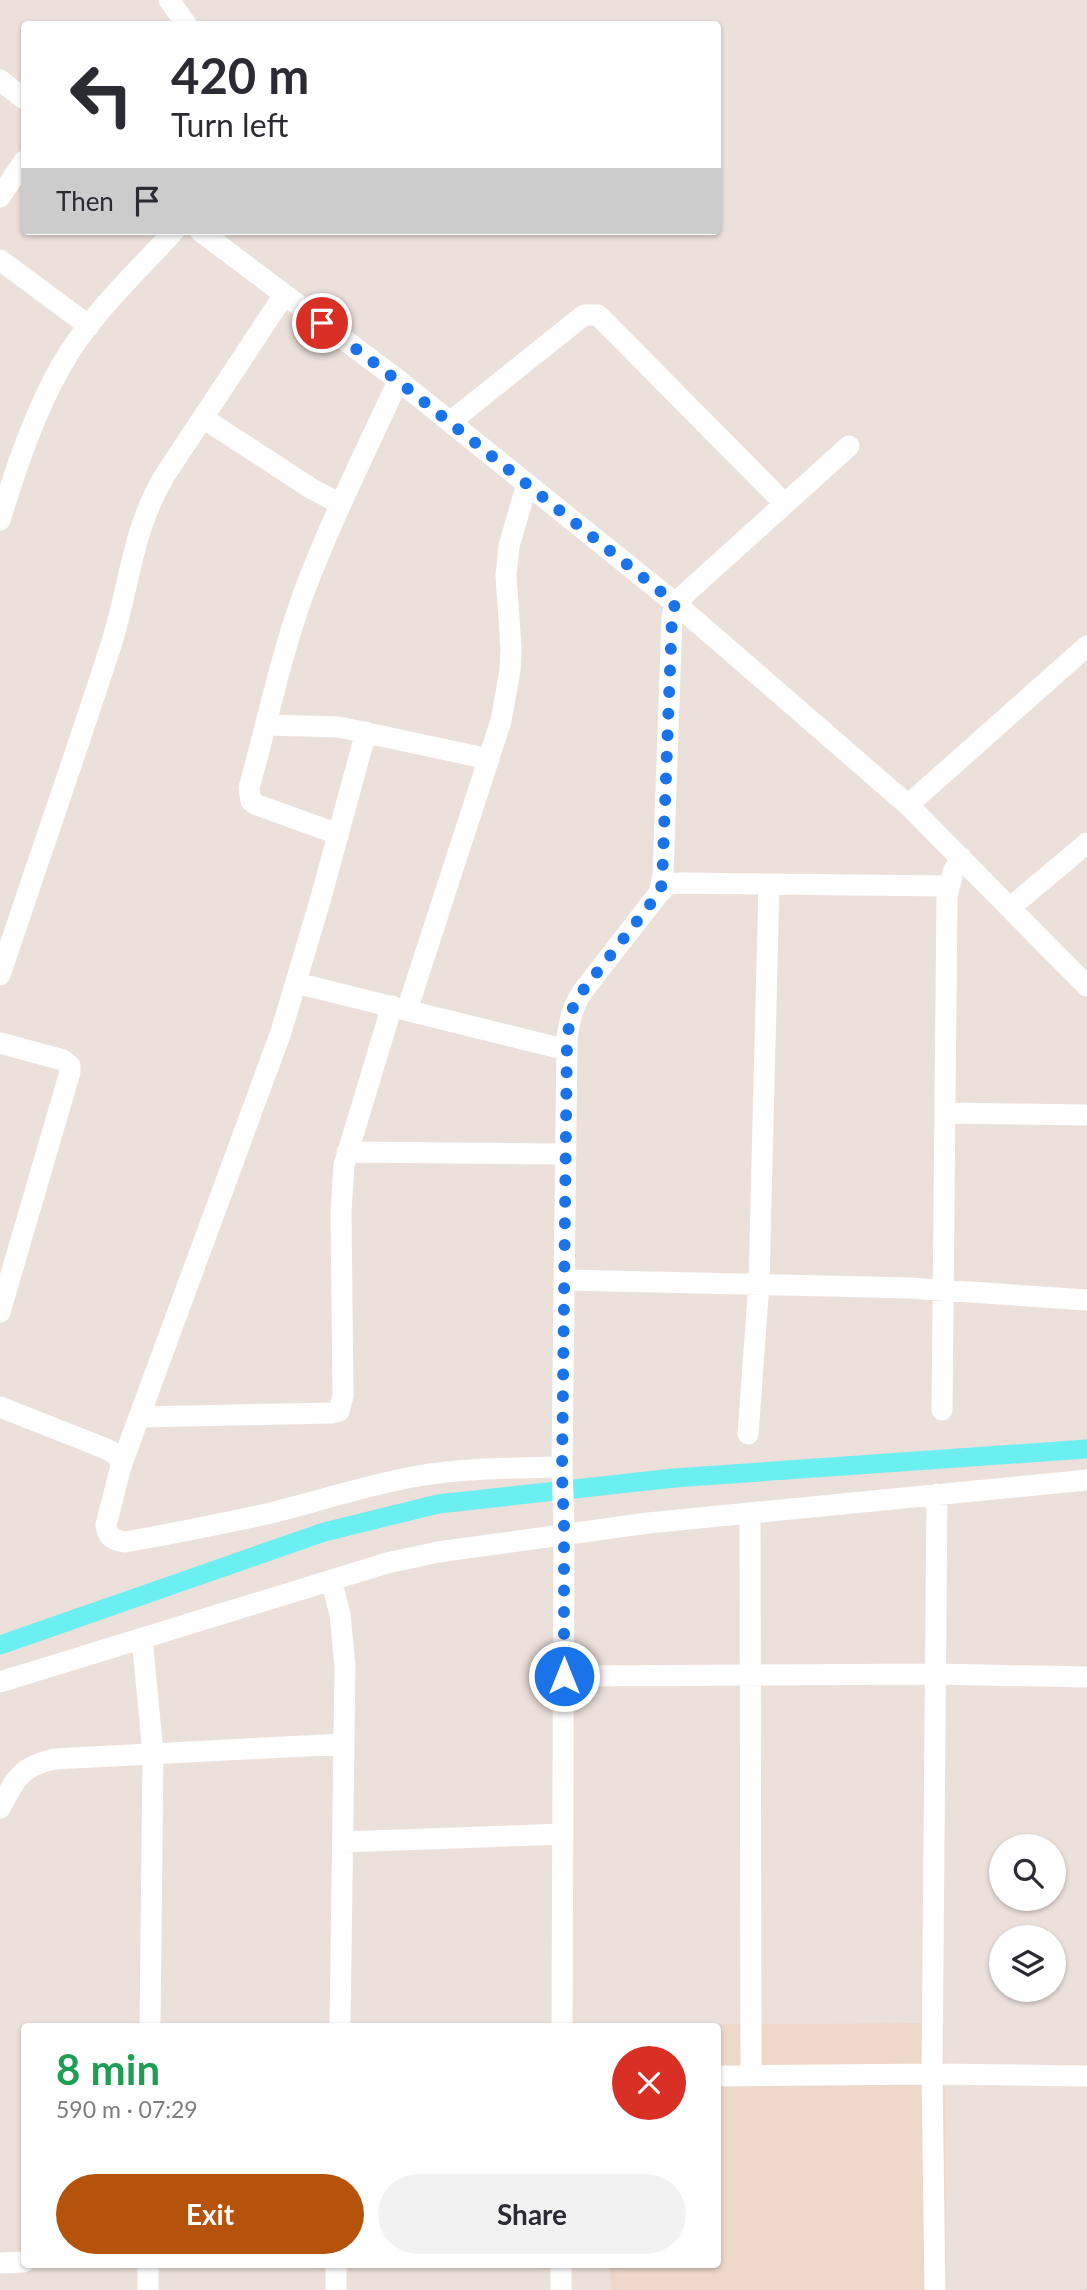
<!DOCTYPE html>
<meta charset="utf-8">
<style>
:root{--surface:#fff;--page:#f2f2f3;--text:#2b2b33;--muted:#7c7c81;--accent:#b45309}
body{margin:0;font-family:Lato,sans-serif;background:var(--page);color:var(--text);height:100vh;display:flex;flex-direction:column;font-size:26px;white-space:nowrap}
*{box-sizing:border-box;margin:0}
p{font-size:23px;color:var(--muted)}
.icon{flex:none;width:38px;height:38px;fill:none;stroke:currentColor;stroke-width:2;stroke-linecap:round;stroke-linejoin:round}
.map{position:relative;flex:1;overflow:hidden}
.sheet{position:absolute;left:21px;top:2023px;width:700px;height:245px;display:flex;flex-direction:column;background:var(--surface);border-radius:7px;box-shadow:0 2px 5px #0004}
.sheet>*{flex:none}
.top-card{position:absolute;left:21px;top:21px;width:700px;height:214px;border-radius:7px;box-shadow:0 2px 5px #0004;background:#fff;color:var(--text);overflow:hidden}
.tools{position:absolute;left:989px;top:1834px;display:grid;gap:14px}
.tools a{display:grid;place-items:center;width:77px;height:77px;border-radius:50%;background:var(--surface);box-shadow:0 2px 5px #0004;font-size:35px}
.pin{position:absolute;display:grid;place-items:center;width:60px;height:60px;color:#fff;margin:-30px;border:4px solid #fff;border-radius:50%;box-shadow:0 2px 7px #0007}
.me{position:absolute;width:77px;margin:-38px;rotate:0deg;stroke-linejoin:round;filter:drop-shadow(0 0 5px #0008)}
.turn{display:flex;align-items:center;gap:24px;height:147px;padding:0 35px;font-size:32px}
.turn .icon{width:91px;height:91px;stroke-width:2.5}
.turn b{display:block;font-size:49px;line-height:60px}
.then{display:flex;align-items:center;height:66px;padding:0 35px;background:#0003;gap:14px;font-size:26px}
.round{display:grid;place-items:center;flex:none;width:74px;height:74px;border-radius:37px;background:var(--page)}
.head{display:flex;align-items:center;justify-content:space-between;height:119px;padding:0 35px}
h1{font-size:42px;font-weight:700;line-height:52px;color:#1e9e55}
.cta{display:flex;gap:14px;margin-top:auto;padding:14px 35px}
.cta a{flex:1;height:80px;border-radius:42px;background:var(--accent);color:#fff;font-size:28px;font-weight:700;line-height:80px;text-align:center}
.cta a+a{background:var(--page);color:var(--text)}
.map>svg:first-child{display:block}
.education{fill:#eed8c9}
.lines{fill:none;stroke-linecap:round;stroke-linejoin:round}
.canal{stroke:#6ceff0;stroke-width:19}
.minor{stroke:#fff;stroke-width:21}
.route{stroke:#1a73e8;stroke-width:12;stroke-dasharray:0 21.6}
</style>
<div class="map">
<svg width="1087" height="2290" viewBox="0 0 1087 2290">
<rect width="100%" height="100%" fill="#ece0db"/>
<path class="education" d="M944 2023 947 2290H611L610 2265 718 2264V2026L610 2025Z"/>
<g class="lines">
<path class="canal" d="M0 1645 324 1532 438 1504 674 1478 1087 1449"/>
<path class="minor" d="M169 0 186 24
M0 80 24 99
M0 197 24 161
M200 231 398 380 675 603 908 805 1087 986
M0 260 89 326
M203 418 312 489 341 504
M450 422 584 315H598L784 503
M0 520C16 468 34 414 61 366 90 315 135 274 174 231
M266 725 339 727 489 759
M908 805 1087 646
M338 834 257 805 251 801 249 788C267 723 281 655 304 592 331 520 366 451 398 381
M659 893 663 875 672 617 675 603 849 446
M1011 907 1087 843
M0 975C37 864 76 753 112 642 130 583 132 530 165 475L284 295
M296 983 567 1050
M407 1010 501 721 510 670 511 648 506 575 509 546 527 484
M0 1043 63 1060 70 1066V1072L0 1312
M945 1113 1087 1115
M347 1152 566 1154
M565 1280 910 1288 1087 1300
M0 1407 109 1450 118 1456 121 1466 106 1525C107 1537 113 1540 125 1542 171 1534 216 1525 262 1515 314 1503 365 1485 418 1476 465 1468 513 1468 562 1467
M942 1410 947 896 953 872 961 857
M140 1417 332 1413 339 1411 343 1396 341 1212 344 1165 392 1006
M748 1434 759 1283 769 884
M121 1466 281 1032 320 901 366 732
M750 1513 751 2076
M331 1580 340 1614 345 1667 340 2026
M142 1638 153 1753 150 2026
M563 1676 936 1674 1087 1677
M0 1682 387 1563 438 1552 648 1523 1087 1480
M0 1808C16 1778 20 1767 54 1759L343 1744
M343 1842 563 1834
M562 2026 564 1525 562 1467 567 1038C570 1019 573 1003 586 987L659 893 669 884 681 883 948 886
M718 2076 932 2074 1087 2076
M0 2263 24 2262
M148 2264V2290
M336 2290V2264
M561 2290V2264
M935 2290 932 2074 937 1494"/>
</g>
<g class="lines">
<path class="route" d="M322 323 398 381 675 603 672 617 662 884 659 893 577 998 572 1010 567 1038 562 1474 564 1525V1676"/>
</g>
</svg>
<div class="tools">
<a><svg class="icon" aria-label="search" viewBox="0 0 24 24"><circle cx="10" cy="10" r="6"/><path d="M15 15l6 6"/></svg></a>
<a><svg class="icon" aria-label="layers" viewBox="0 0 24 24"><path d="M12 4l9 5-9 5-9-5zM3 14l9 5 9-5"/></svg></a>
</div>
<div class="pin" style="left:322px;top:323px;background:#d93025"><svg class="icon" aria-label="arrive" viewBox="0 0 24 24"><path d="M6 21V4h12l-3 4 3 4H6"/></svg></div>
<svg class="me" style="left:564px;top:1676px" viewBox="-20 -20 40 40"><circle r="17" fill="#1a73e8" stroke="#fff" stroke-width="3"/><path d="M0-11L8 9 0 5-8 9z" fill="#fff"/></svg>
<div class="top-card">
<div class="turn"><svg class="icon" aria-label="left" viewBox="0 0 24 24"><path d="M17 20v-9H6M10 6l-5 5 5 5"/></svg><div><b>420 m</b>Turn left</div></div>
<div class="then">Then<svg class="icon" aria-label="arrive" viewBox="0 0 24 24"><path d="M6 21V4h12l-3 4 3 4H6"/></svg></div>
</div>
<section class="sheet">
<div class="head"><div><h1>8 min</h1><p>590 m · 07:29</p></div><a class="round" style="background:#d93025;color:#fff"><svg class="icon" aria-label="close" viewBox="0 0 24 24"><path d="M6 6l12 12M18 6L6 18"/></svg></a></div>
<div class="cta"><a>Exit</a><a>Share</a></div>
</section>
</div>
